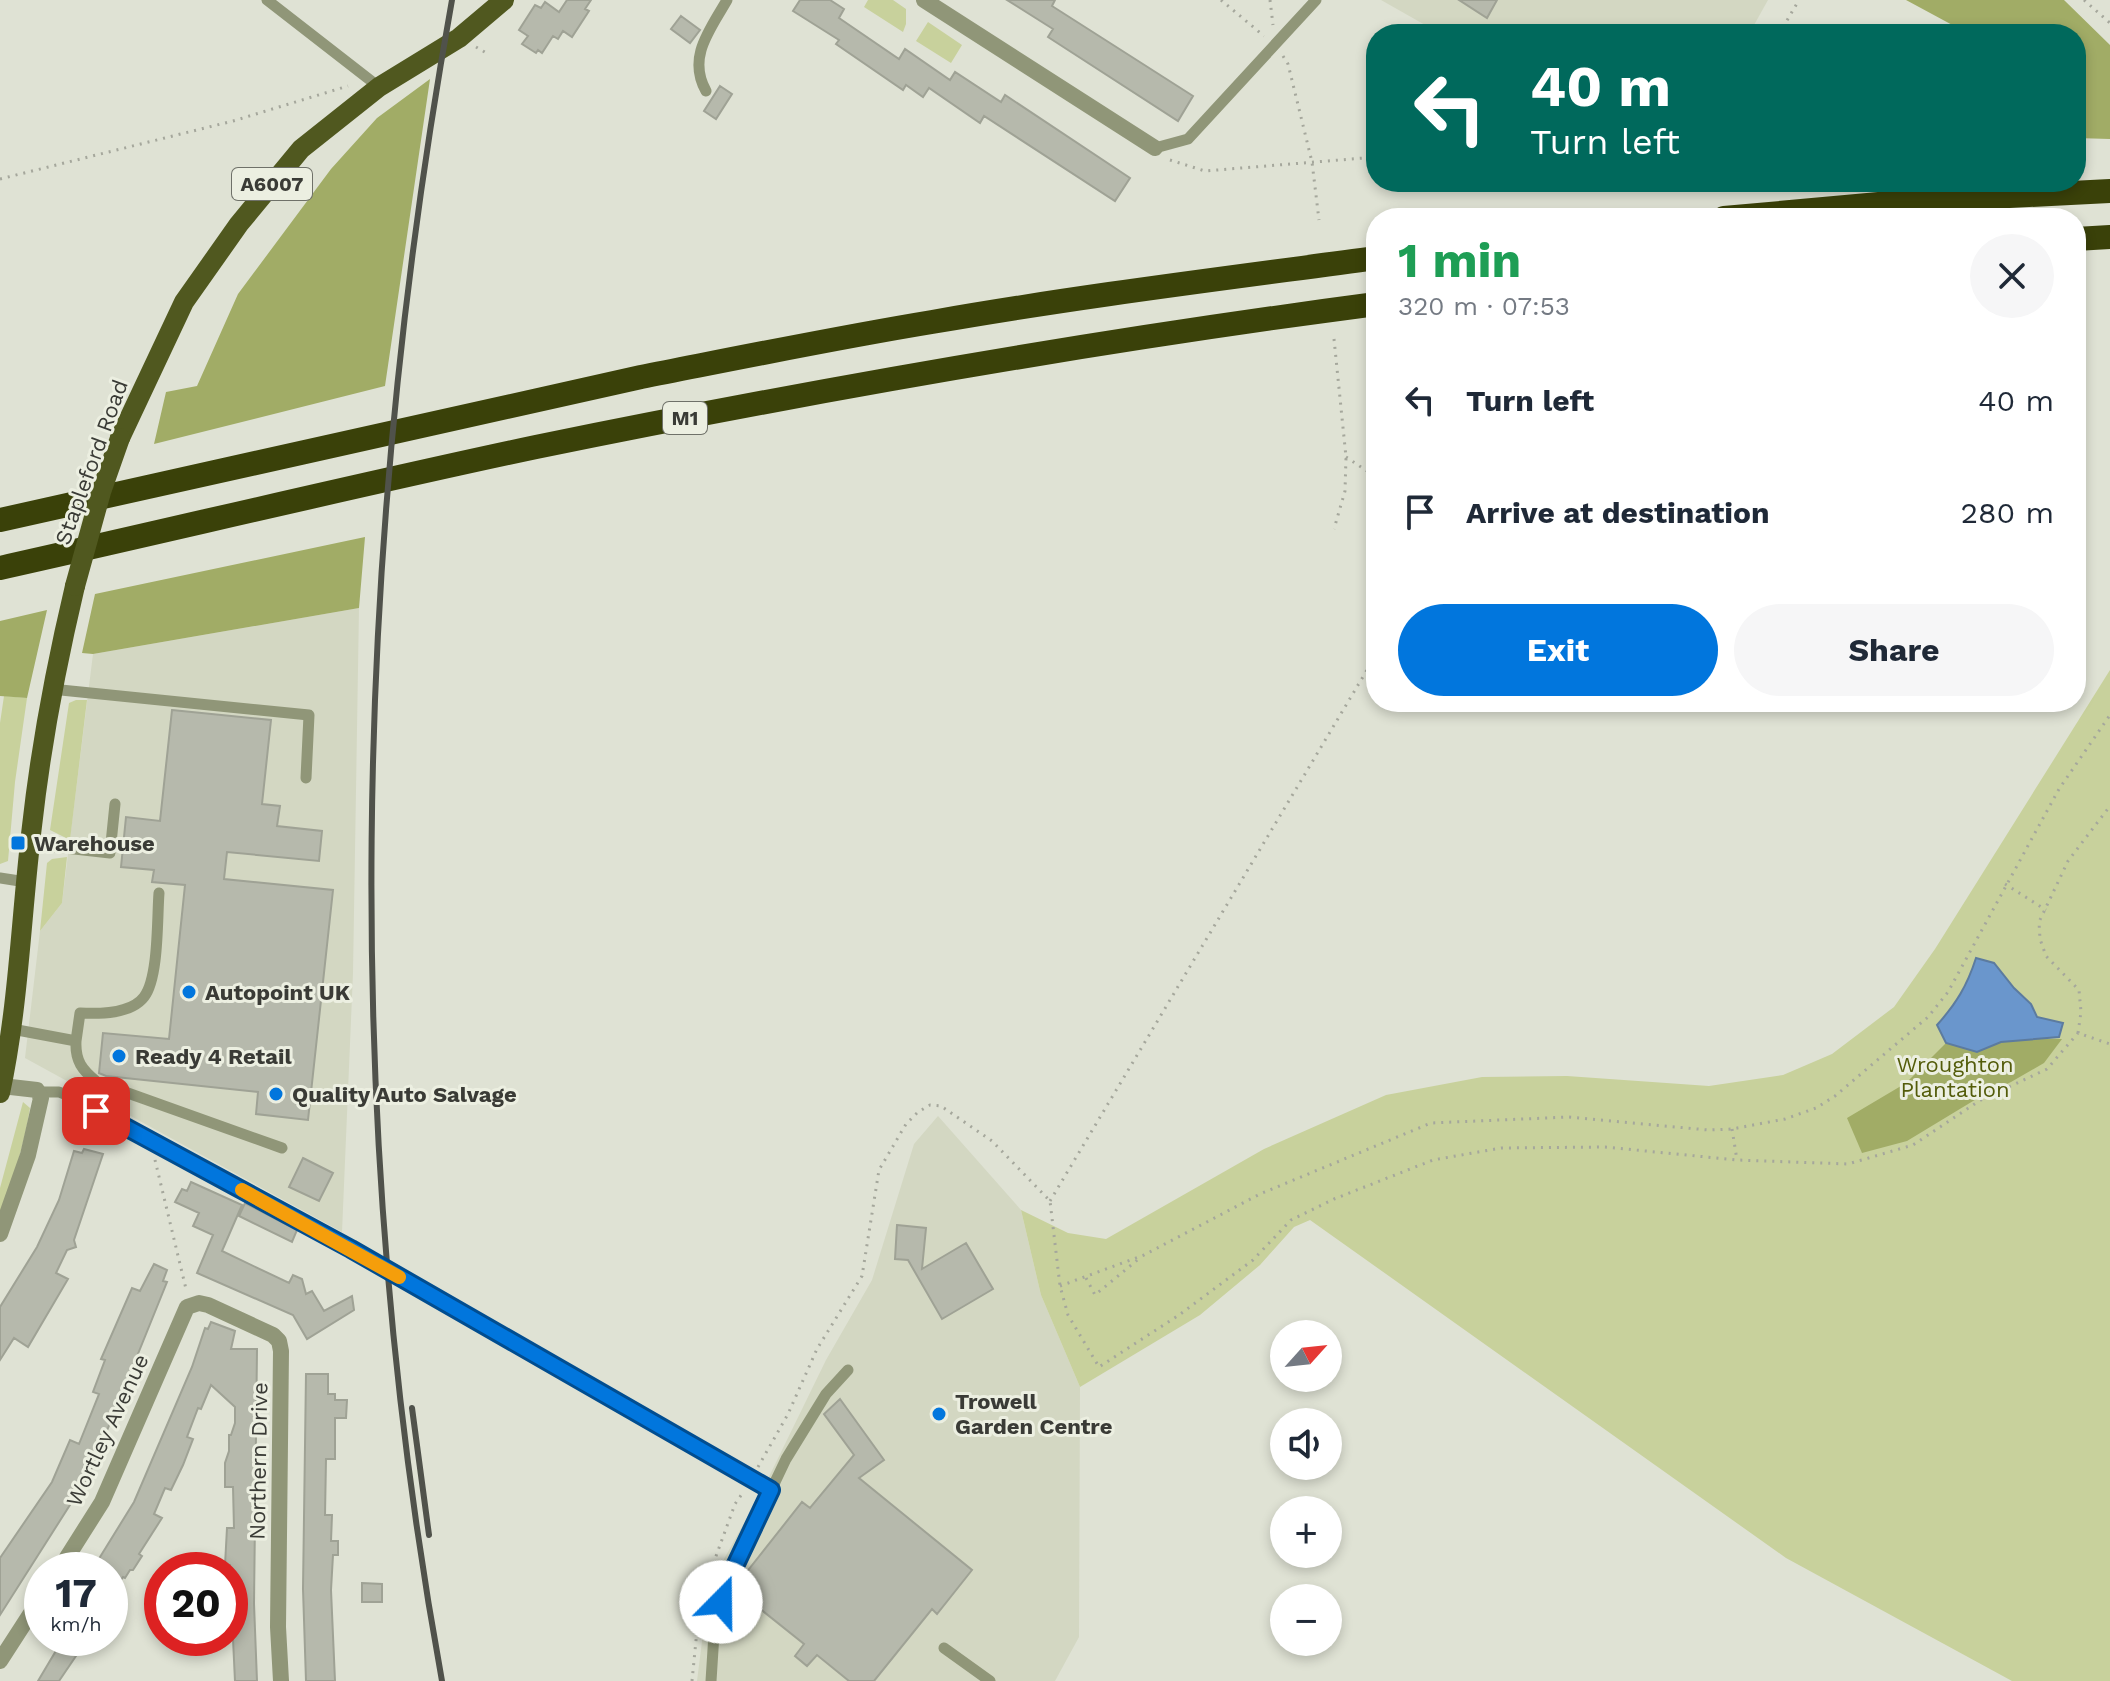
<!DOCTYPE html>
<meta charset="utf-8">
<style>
:root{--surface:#fff;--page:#f6f6f7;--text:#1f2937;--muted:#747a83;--accent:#0176dd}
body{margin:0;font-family:"Work Sans",sans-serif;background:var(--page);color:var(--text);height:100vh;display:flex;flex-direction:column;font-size:30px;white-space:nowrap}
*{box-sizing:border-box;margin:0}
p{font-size:26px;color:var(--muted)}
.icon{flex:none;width:44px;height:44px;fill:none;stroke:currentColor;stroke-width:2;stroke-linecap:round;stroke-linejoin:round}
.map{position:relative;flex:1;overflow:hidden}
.sheet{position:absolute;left:1366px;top:208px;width:720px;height:504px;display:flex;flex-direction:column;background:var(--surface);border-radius:32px;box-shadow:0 4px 12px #0003}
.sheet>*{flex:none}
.hud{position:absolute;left:1366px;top:24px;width:720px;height:168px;border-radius:32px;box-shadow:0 4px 12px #0003;background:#00695c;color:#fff;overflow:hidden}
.needle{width:52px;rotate:63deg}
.fabs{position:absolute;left:1270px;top:1320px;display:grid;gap:16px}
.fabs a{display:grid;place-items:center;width:72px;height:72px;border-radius:50%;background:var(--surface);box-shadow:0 4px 12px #0003;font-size:40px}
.speed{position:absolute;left:24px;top:1552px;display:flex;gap:16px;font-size:40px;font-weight:700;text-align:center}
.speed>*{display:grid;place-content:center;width:104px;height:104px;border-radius:50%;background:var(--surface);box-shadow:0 4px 12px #0003;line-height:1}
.speed small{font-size:20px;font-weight:400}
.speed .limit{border:12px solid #d22;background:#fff;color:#111}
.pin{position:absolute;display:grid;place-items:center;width:68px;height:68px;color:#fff;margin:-34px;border-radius:16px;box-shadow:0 4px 12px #0006}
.me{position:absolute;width:88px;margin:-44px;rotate:22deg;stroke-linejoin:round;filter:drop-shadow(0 0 6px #0008)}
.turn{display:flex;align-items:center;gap:28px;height:168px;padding:0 32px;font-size:36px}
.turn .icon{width:104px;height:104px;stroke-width:2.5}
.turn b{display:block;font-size:56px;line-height:68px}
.round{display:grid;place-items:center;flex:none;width:84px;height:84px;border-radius:42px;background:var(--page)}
.overview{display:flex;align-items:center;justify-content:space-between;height:136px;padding:0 32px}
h1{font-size:48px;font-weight:700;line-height:60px;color:#1e9e55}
.primary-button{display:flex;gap:16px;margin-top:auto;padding:16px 32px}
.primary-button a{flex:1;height:92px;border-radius:48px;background:var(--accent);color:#fff;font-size:32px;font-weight:700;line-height:92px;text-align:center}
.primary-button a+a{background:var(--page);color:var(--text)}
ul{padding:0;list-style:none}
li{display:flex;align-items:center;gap:24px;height:112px;padding:0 32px}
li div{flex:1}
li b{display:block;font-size:30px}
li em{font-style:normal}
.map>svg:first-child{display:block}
.built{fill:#d3d7c2}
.green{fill:#c8d19c}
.forest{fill:#a1ac66}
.water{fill:#6a96cc;stroke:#5c7b9f;stroke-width:2}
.building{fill:#b6b9ac;stroke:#9fa295;stroke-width:2}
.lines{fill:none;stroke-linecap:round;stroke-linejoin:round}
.path{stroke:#a5a79c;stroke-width:3;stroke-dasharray:2 6;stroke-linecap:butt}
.service{stroke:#909678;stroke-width:11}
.minor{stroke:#909678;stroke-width:16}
.primary{stroke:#50581f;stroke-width:20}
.motorway{stroke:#3a4109;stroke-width:24}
.rail{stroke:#50524b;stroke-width:6}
.service-bridge{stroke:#909678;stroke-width:11}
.primary-bridge{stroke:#50581f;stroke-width:20}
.route-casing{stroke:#014d90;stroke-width:20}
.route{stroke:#0176dd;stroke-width:14}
.slow{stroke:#f59e0b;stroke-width:14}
.poi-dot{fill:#0176dd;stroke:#ecefe1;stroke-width:3}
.labels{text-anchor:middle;stroke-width:6;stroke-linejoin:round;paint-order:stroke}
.shield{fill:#ecefe1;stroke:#6f7169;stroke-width:2}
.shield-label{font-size:20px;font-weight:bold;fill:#3a3b36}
.street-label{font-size:22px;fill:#3a3b36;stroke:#ecefe1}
.poi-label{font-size:22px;font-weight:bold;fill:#3a3b36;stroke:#ecefe1;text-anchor:start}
.park-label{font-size:22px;fill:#535c0a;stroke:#ecefe1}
</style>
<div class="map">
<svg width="2110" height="1681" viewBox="0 0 2110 1681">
<rect width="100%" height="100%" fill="#dfe2d4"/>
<path class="built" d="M1381 0H1768L1749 34H1441Z
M359 608 353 973 342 1232 25 1058 40 931 62 903 93 654Z
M938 1116 1021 1210 1041 1295 1080 1387 1079 1637 1055 1681H697L709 1586 764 1487 826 1360 872 1280 914 1144Z"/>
<path class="green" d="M868 0H893L906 9V24L903 32 864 7Z
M928 22 962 45 951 63 916 41Z
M2110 670V1681H2012L1786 1558 1310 1220 1294 1227 1260 1265 1200 1315 1080 1387 1041 1295 1021 1210 1068 1233 1106 1239 1264 1149 1386 1095 1482 1077 1567 1076 1709 1086 1783 1075 1832 1054 1894 1007 1935 949Z
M4 696 27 698 15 782 8 861 0 864V723Z
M76 700H87L70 840 50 830 69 703Z
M67 857 62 903 40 931 47 863 52 859Z
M23 1102 30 1108C24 1145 14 1178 0 1213V1188Z"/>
<path class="forest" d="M1906 0H2064L2110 45V139L2076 138V34H1969Z
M430 79 385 386 154 444 166 392 197 386 238 294 331 169 377 118Z
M365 537 359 608 93 654 82 653 95 594Z
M47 610 27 698 0 696V621Z
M2022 1039H2062L2044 1063 2011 1082 1978 1098 1907 1141 1862 1153 1847 1118 1906 1083 1946 1043 1977 1052 2001 1042Z"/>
<path class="water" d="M1976 958 1994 963 2014 988 2031 1004 2037 1017 2063 1023 2059 1037 2001 1042 1977 1052 1946 1043 1937 1025C1956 1004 1967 986 1976 958Z"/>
<path class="building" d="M567 0H591L585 9 589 11 572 37 563 31 558 39 553 36 542 53 538 50 536 53 522 44 528 36 519 30 535 5 541 8 545 2 559 12Z
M800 0H830L844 9 839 18 899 59 905 49 950 80 955 72 1001 102 1005 95 1130 178 1115 201 984 116 980 123 929 88 923 97 906 85 903 90 836 44 839 40 793 11Z
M1007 0H1055L1052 6 1193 96 1178 121 1048 37 1053 29Z
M1459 0H1497L1487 18Z
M681 16 700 30 690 43 671 29Z
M720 86 732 94 716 119 704 111Z
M172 710 271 720 262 804 280 806 277 826 322 831 319 861 227 852 224 879 333 890 308 1120 256 1114 258 1092 106 1076 99 1073 103 1033 169 1039 185 885 152 882 154 870 121 867 126 817 160 821Z
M84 1149 103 1154 74 1240 76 1247 67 1250 56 1273 68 1279 28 1347 14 1338 0 1360V1307L37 1247 59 1200 74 1151 82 1153Z
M303 1158 333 1173 319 1201 289 1187Z
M191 1182 242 1205 222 1251 289 1283 293 1275 302 1279 306 1294 312 1291 324 1311 352 1296 354 1310 307 1339 293 1315 197 1273 213 1235 193 1226 199 1213 175 1202 182 1189 187 1191Z
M245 1203 297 1230 292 1242 239 1216Z
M897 1225 926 1228 922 1269 966 1243 993 1289 942 1319 908 1260 895 1259Z
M154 1264 167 1270 163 1281 167 1282 89 1475 0 1615V1558L52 1482 70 1440 79 1444 99 1394 93 1392 105 1360 101 1359 132 1288 140 1291Z
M211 1322 235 1331 231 1349H257L254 1604 257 1681H235L233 1639 230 1640V1565H225L227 1528H234L233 1487H225V1463L229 1451V1435H231L235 1423V1407L211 1385 201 1409 198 1408 187 1437 193 1439 183 1465 171 1490 165 1488 154 1514 162 1518 139 1554 142 1556 133 1570H130L125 1578 123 1577 110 1596V1570H92L134 1502 192 1367 205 1328 208 1329Z
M306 1374H328V1394H335V1400H347L346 1418H335V1459H326L325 1515H332L331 1541H338V1555H333L331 1590 335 1681H306L303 1589Z
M840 1399 884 1460 859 1478 972 1570 937 1614 932 1609 874 1681H849L817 1655 807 1666 795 1656 804 1644 734 1588 802 1502 810 1508 854 1455 824 1414Z
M362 1583 382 1584V1602H362Z
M40 1638H78L71 1648 78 1653 59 1681H38L57 1649Z"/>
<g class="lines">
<path class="path" d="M1221 0 1264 36
M1270 0 1273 25
M2084 0 2110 23
M1779 34 1799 0
M476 47 488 54
M1283 56 1288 64 1312 162 1319 220
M1170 160 1205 171 1376 157
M0 179 233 121 348 86
M1334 339 1346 457 1345 491 1334 529
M1346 457 1376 477
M2005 884 2046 910
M2078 1033 2081 1012 2079 990 2046 956 2040 939 2039 922 2068 861 2110 806
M1732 1129 1737 1160
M155 1160 186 1289
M1050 1201 1376 655
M1086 1278 1095 1295 1141 1257
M1060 1286 1144 1255 1260 1194 1431 1123 1569 1117 1708 1130 1732 1129 1785 1119 1816 1108 1835 1096 1928 1017 1948 992 2059 789 2110 715
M758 1467 788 1414 817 1349 862 1276 879 1170 906 1124 918 1112 930 1105 941 1106 992 1141 1050 1201 1060 1286 1068 1315 1099 1367 1179 1315 1253 1260 1291 1220 1334 1199 1433 1160 1501 1148 1605 1147 1737 1160 1848 1164 1913 1145 1979 1101 2047 1069 2078 1033 2110 1044
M692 1681 700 1600 735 1504 744 1491"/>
<path class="service" d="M267 0 379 87
M706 91C687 57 710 30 727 0
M1155 148 1188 139 1316 0
M51 689 309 715 306 778
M30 844 110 853 115 804
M0 878 26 882
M12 1029 76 1041 80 1013C100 1014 131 1014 144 997 159 978 157 917 159 893
M76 1041C75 1061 82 1070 97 1082L282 1148
M40 1092H59L69 1096 351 1249
M434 1297 771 1490
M944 1648 990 1681
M711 1681 715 1618 726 1585 786 1459 826 1394 848 1370"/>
<path class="minor" d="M924 0 1155 148
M0 1234 28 1155 41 1098 37 1090 2 1086
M59 1570 102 1502 187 1307 199 1303 208 1305 273 1335 279 1341 281 1351 278 1627 281 1681
M0 1661 42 1596"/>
<path class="primary" d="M120 438 184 302 239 224 301 149 379 87 459 38 504 0
M0 1093C19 1005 21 915 32 826 41 745 56 666 75 586"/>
<path class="motorway" d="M1724 218 1912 201 2110 191
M2076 239 2110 237
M0 520 641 377C738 358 835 338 932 322 1080 296 1228 278 1376 258
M0 568C179 528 357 485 536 447 815 390 1094 341 1376 304"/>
<path class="rail" d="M412 1408 429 1535
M442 1681C341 1127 352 554 452 0"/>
<path class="service-bridge" d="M351 1249 434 1297"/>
<path class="primary-bridge" d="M75 586 101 492 120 438"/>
</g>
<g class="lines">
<defs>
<path id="route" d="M96 1111 351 1249 771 1490 726 1585 721 1602"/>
</defs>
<use href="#route" class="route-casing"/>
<use href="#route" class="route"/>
<path class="slow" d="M242 1190 399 1277"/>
</g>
<g class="poi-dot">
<rect x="10" y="835" width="16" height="16" rx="4"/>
<circle cx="189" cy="992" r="8"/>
<circle cx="119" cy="1056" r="8"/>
<circle cx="276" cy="1094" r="8"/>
<circle cx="939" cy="1414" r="8"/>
</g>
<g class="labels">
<g class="shield">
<rect x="232" y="168" width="80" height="32" rx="6"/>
<rect x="663" y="402" width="44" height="32" rx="6"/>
</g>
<g class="shield-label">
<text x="272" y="191">A6007</text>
<text x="685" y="425">M1</text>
</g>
<g class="street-label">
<text transform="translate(91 462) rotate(-70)" y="8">Stapleford Road</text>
<text transform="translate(107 1430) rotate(-65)" y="8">Wortley Avenue</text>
<text transform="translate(258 1461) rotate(-89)" y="8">Northern Drive</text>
</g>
<g class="poi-label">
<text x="34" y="851">Warehouse</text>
<text x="205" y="1000">Autopoint UK</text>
<text x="135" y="1064">Ready 4 Retail</text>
<text x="292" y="1102">Quality Auto Salvage</text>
<text x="955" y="1409">Trowell<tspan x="955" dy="25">Garden Centre</tspan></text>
</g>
<g class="park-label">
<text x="1955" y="1072">Wroughton<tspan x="1955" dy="25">Plantation</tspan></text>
</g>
</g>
</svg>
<div class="fabs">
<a><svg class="needle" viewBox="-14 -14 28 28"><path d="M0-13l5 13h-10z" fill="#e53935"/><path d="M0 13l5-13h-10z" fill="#747a83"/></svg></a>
<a><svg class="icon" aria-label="sound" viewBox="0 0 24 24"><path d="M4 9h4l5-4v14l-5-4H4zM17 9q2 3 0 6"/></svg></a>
<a>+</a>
<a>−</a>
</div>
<div class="speed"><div>17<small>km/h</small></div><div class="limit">20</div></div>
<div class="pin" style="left:96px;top:1111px;background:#d93025"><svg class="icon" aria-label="arrive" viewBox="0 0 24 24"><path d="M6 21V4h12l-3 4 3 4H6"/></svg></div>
<svg class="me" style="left:721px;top:1602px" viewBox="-20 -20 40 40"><circle r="19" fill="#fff"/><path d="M0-13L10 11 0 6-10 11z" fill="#0176dd"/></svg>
<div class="hud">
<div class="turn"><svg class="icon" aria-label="left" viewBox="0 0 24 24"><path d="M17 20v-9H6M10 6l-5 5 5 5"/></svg><div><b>40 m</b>Turn left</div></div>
</div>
<section class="sheet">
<div class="overview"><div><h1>1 min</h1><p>320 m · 07:53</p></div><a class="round"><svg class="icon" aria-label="close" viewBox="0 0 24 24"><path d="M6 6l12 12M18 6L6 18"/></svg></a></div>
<ul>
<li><svg class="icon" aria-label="left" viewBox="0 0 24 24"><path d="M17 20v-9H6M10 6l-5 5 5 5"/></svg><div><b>Turn left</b></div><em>40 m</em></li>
<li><svg class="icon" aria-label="arrive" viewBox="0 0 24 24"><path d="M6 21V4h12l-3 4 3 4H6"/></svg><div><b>Arrive at destination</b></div><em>280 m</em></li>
</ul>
<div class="primary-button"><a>Exit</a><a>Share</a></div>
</section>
</div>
